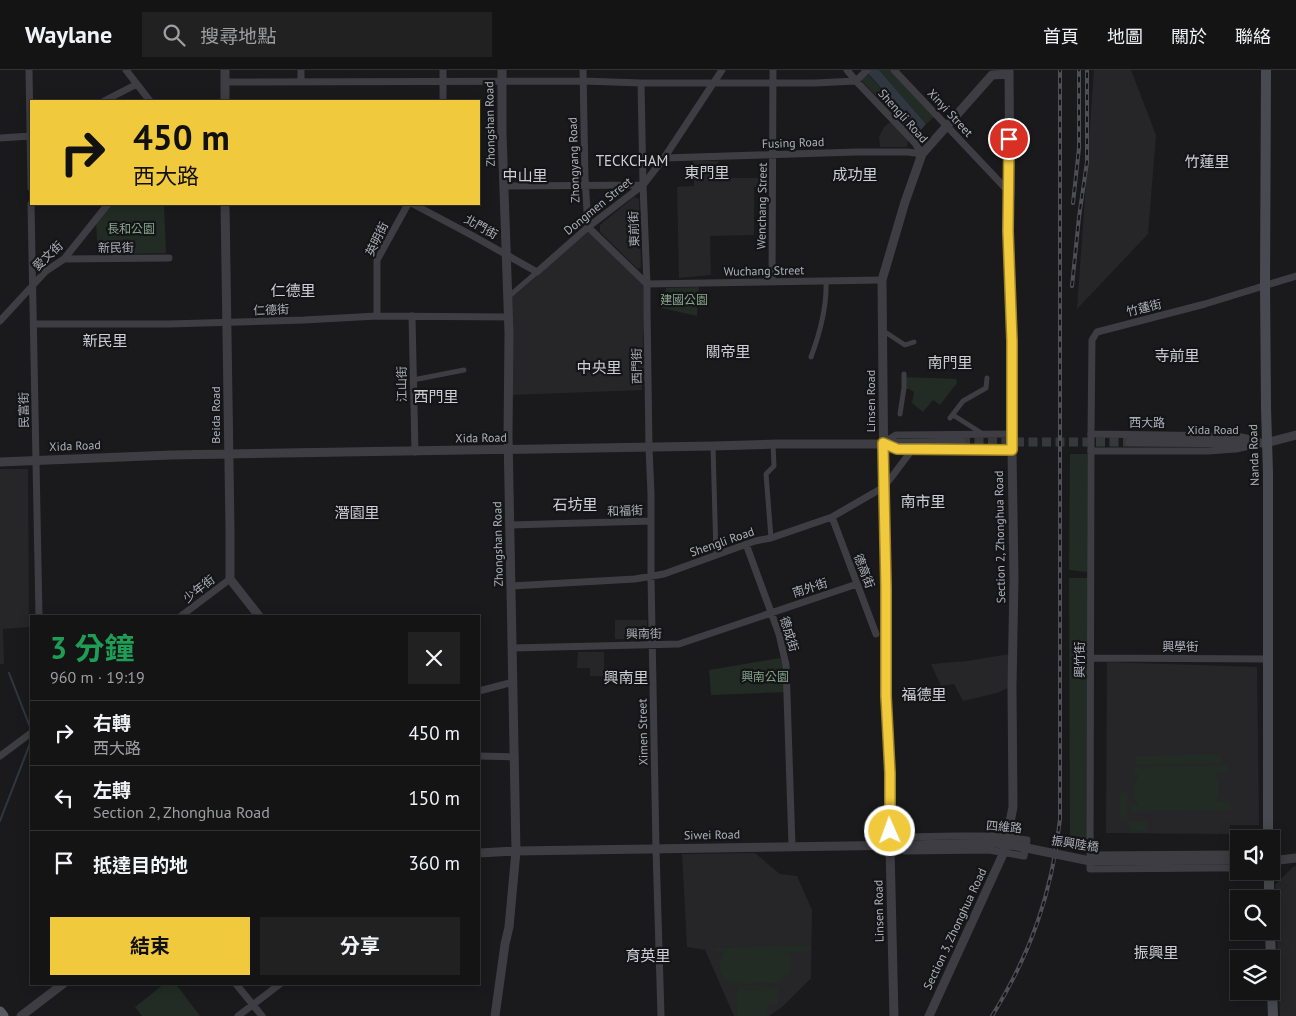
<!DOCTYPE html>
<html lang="zh-TW">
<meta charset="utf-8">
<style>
:root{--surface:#141415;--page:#212122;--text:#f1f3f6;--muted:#9d9ea0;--line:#333334;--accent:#f1c93d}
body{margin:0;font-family:"PT Sans","Noto Sans TC",sans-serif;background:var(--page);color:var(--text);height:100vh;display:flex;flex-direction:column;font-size:19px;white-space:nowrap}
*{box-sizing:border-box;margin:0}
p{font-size:16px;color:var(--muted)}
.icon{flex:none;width:28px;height:28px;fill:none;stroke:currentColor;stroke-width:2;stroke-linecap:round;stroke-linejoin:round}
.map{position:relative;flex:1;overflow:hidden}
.drawer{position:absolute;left:30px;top:545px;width:450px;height:370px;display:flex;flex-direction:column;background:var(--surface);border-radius:0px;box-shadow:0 2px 12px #0003,0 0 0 1px var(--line)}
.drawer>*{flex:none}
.banner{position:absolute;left:30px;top:30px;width:450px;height:105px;border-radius:0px;box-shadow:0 2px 12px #0003,0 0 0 1px var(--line);background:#f1c93d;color:#111;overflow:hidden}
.buttons{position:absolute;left:1230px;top:760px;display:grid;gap:10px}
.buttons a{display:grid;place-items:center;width:50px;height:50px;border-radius:0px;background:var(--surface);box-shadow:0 2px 12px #0003,0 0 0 1px var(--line);font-size:25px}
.pin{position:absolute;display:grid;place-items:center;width:42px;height:42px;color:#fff;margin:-21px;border:2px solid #fff;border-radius:50%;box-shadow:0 1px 5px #0007}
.me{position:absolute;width:55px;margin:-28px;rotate:358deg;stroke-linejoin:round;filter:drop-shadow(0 0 4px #0008)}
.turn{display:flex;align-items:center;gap:18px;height:105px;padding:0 20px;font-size:22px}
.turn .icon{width:65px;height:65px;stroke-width:2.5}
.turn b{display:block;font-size:35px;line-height:42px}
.round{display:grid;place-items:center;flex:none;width:52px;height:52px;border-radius:0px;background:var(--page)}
.headline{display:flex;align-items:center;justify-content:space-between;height:85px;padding:0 20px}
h1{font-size:30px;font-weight:700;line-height:38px;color:#1e9e55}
.action{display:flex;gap:10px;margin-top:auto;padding:10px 20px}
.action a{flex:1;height:58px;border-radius:0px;background:var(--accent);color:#111;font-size:20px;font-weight:700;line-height:58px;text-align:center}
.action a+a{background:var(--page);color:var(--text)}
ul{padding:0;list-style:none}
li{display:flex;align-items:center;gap:15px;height:65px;padding:0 20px;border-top:1px solid var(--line)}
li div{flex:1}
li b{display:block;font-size:19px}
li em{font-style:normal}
header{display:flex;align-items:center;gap:30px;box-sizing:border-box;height:70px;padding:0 25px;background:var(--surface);border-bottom:1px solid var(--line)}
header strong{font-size:24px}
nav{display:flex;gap:28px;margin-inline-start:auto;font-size:18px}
.search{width:350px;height:45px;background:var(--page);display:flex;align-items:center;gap:12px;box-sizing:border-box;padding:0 18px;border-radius:0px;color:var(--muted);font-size:19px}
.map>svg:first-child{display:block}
.built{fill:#262629}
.green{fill:#222b24}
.water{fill:#303741}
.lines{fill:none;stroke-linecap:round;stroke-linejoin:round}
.stream{stroke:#303741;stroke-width:2}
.tertiary-tunnel{stroke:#37383c;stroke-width:9;stroke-dasharray:9 4.5;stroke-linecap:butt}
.pedestrian{stroke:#3d3d43;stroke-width:5}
.minor{stroke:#3d3d43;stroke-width:7}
.tertiary{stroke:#3d3d43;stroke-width:9}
.secondary{stroke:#494a51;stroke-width:10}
.primary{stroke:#575860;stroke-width:11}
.rail-casing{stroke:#4e4f56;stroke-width:4}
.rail{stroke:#151517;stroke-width:2;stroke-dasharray:5.5;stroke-linecap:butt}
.minor-bridge{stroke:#3d3d43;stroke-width:7}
.tertiary-bridge{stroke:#3d3d43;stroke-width:9}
.route-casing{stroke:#9d8328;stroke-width:12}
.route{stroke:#f1c93d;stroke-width:9}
.labels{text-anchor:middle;stroke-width:4.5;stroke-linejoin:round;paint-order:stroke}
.street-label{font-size:12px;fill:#adb0bc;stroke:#151517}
.park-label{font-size:12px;fill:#84a68a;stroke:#151517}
.quarter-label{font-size:15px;fill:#cecfd8;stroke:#151517}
</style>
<header>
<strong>Waylane</strong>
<div class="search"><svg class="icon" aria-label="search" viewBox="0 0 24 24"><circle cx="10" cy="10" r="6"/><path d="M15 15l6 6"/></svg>搜尋地點</div>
<nav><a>首頁</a><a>地圖</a><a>關於</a><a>聯絡</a></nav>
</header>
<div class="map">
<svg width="1296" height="946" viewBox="0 0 1296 946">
<rect width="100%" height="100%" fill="#1a1a1c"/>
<path class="built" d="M1094 0H1131L1156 65 1148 164 1077 239Z
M890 52 908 70 907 77H880L879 67 884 57Z
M693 91H718V108H763V118L754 117V165L710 166 711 205 679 208 677 117 694 116Z
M634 127 639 129 641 197 638 199 600 162V155Z
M588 158 647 214 643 271 646 312 642 313V320L513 325 508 228Z
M0 399H28L29 557 3 559 4 594H0Z
M615 550H647V569H615Z
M578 582H604V606H590V598H577Z
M1009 584 1010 617 997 623 963 631 954 614 941 616 931 594 967 591Z
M1107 592 1257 597 1259 755H1230L1229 764 1106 763Z
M755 783 780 804 797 806 812 840 811 908 782 937 769 946H734L705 880 687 877 682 784Z
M1296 796V946H1280L1275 815 1293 797Z"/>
<path class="green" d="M879 0H890L934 47 926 54Z
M868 4 920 61 914 66 861 10Z
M113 134H164L166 183 98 185 96 152Z
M699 217 697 246 662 238 666 218Z
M905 307 956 309 957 313 940 335 933 330 923 342 912 333 914 322 909 319H905Z
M1070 384H1087V502L1069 500Z
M1069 508H1088L1087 779 1070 777Z
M780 588 783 593 786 622 711 625 709 600Z
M1221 684V693L1135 695V686Z
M1228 695V702L1215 703C1221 713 1222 721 1216 731H1230V740L1131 742 1130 736H1138C1131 722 1132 717 1139 704L1133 705 1134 697Z
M1120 723H1128L1127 749H1119Z
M1148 751V761H1130V752Z
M779 876H810V881L788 882 792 890 791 900 789 905 782 911 776 913 733 914C718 909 716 893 725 882L715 881 714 878Z
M164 914H176L200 946H142L135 937Z
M775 916V917L745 919 746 920 778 918V934L767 935V946H737L736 921 740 920H738V917Z"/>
<path class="water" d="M865 0H879L926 54 920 61Z"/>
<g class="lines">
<path class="stream" d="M9 603 30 657
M0 751 31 671"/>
<path class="tertiary-tunnel" d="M961 372H1130"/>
<path class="pedestrian" d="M508 227 537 202
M882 260 905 275 914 272
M811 287C820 263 827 236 826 211
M413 310 464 300
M900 344 904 318V304
M953 345 983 364
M950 348 963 331 986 318 987 308
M713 376 716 485
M771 468 766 404 774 396 773 374"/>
<path class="minor" d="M29 0 31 118
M126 0 150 31
M301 0V12
M443 0V31
M583 0 585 108 588 157 647 214
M847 0 856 11 915 73 922 84
M894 0 1010 123
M225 12 583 11 641 13H815L856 11 867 0
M641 13 643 115 647 214V238L649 377 651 424V506L656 779 661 946
M104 31 137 14
M0 68 31 66
M664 88 856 82H908L922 84
M504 116 643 115
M31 134 39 546
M413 134 475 167 537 202 588 157 643 115 664 88 722 0
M64 189 169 188
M772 212 773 0
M647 214 882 210
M377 246V190L408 134
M412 246 415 382
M0 251 46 201 64 189 108 134
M34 254H169L304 250 377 246 508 247
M1256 370 1236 366 1091 364 1092 270 1097 262 1205 234 1296 206
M883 373 896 365 1012 364
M886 374 897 379 1012 380
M832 447 876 564
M510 455 651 451
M746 474 779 564 786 595 792 776
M511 516 635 509 664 504 755 471 771 468 832 447 884 417 912 380
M181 546 230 509
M513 578 679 574 857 514
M1091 588 1268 589
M479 621 513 612
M0 686 31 663
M479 686 515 687
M955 766H1002L1027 770 1024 786 989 780 905 781 891 775 905 767Z
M1090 785 1231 784 1239 786
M1239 795 1230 798H1215L1090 799 1091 381H1208L1236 379 1254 375
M236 914 262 946
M238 946 280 914"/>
<path class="tertiary" d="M225 0V31
M1009 0 1010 123 1008 161 1012 271V364
M225 134 230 459V509L259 546
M1130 372 1266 373 1296 365
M0 392 171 385 713 376 776 374H871L961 372
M479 783 516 781 909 775
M1271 791 1296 788
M21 946 63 914
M495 946 505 874 509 857 516 781 508 365 509 263 502 63V0
M894 946 889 735 890 703 886 626 882 210 905 132 922 84 992 5 1009 4
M929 946 1004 782 1013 737 1012 617 1014 509 1012 380"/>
<path class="secondary" d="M1266 0 1265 214 1266 338 1268 403V769
M1269 801V829
M1270 861 1271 889
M1271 898 1273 946"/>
<path class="primary" d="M0 942 3 946"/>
<defs>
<path id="rail" d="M1073 133 1079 78V0
M1072 216 1079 147 1087 92V0
M992 946C1031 883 1052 823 1060 749V0"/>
</defs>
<use href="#rail" class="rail-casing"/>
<use href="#rail" class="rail"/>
<path class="minor-bridge" d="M1091 381V364"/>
<path class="tertiary-bridge" d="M1012 380V364
M909 775 995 773 1017 776 1090 791 1238 790"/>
</g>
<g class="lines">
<defs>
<path id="route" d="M890 761V703L886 626V518L883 373 897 379 1012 380V271L1008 161 1009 69"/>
</defs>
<use href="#route" class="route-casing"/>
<use href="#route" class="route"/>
</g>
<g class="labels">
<g class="street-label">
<text transform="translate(950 43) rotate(47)" y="4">Xinyi Street</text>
<text transform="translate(903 46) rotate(48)" y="4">Shengli Road</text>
<text transform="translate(490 54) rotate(-91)" y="4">Zhongshan Road</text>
<text transform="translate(793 73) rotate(-2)" y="4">Fusing Road</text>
<text transform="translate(574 90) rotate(-92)" y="4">Zhongyang Road</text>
<text transform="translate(598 136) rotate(-39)" y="4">Dongmen Street</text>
<text transform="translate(762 136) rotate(-89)" y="4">Wenchang Street</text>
<text transform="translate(481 157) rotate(29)" y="4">北門街</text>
<text transform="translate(634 159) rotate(-92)" y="4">東前街</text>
<text transform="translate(377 169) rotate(-64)" y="4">英明街</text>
<text transform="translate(116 178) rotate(-1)" y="4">新民街</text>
<text transform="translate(48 186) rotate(-43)" y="4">愛文街</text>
<text transform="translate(764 201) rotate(-1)" y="4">Wuchang Street</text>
<text transform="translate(1144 238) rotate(-14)" y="4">竹蓮街</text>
<text transform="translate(271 240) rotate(-2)" y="4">仁德街</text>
<text transform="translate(637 296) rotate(-91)" y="4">西門街</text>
<text transform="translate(402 314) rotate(-91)" y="4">江山街</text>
<text transform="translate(871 331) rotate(-90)" y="4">Linsen Road</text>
<text transform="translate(24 340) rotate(-91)" y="4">民富街</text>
<text transform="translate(216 345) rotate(-90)" y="4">Beida Road</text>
<text x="1147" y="357">西大路</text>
<text x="1213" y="364">Xida Road</text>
<text transform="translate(481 368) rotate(-1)" y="4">Xida Road</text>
<text transform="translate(75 376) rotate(-2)" y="4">Xida Road</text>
<text transform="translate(1254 385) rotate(-92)" y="4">Nanda Road</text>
<text transform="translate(625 441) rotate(-2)" y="4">和福街</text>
<text transform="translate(1000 467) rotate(-91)" y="4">Section 2, Zhonghua Road</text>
<text transform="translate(722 472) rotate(-19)" y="4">Shengli Road</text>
<text transform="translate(498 474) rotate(-91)" y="4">Zhongshan Road</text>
<text transform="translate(864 501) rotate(69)" y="4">德高街</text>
<text transform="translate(810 518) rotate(-18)" y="4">南外街</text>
<text transform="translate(199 519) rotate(-38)" y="4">少年街</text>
<text transform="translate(644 564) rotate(-1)" y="4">興南街</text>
<text transform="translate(789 564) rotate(73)" y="4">德成街</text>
<text x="1180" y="581">興學街</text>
<text transform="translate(1080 590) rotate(-90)" y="4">興竹街</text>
<text transform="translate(643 662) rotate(-91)" y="4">Ximen Street</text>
<text transform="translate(1004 757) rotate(5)" y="4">四維路</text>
<text transform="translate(712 765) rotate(-1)" y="4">Siwei Road</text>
<text transform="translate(1075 774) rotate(9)" y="4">振興陸橋</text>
<text transform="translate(879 841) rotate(-91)" y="4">Linsen Road</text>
<text transform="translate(955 859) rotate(-65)" y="4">Section 3, Zhonghua Road</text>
</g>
<g class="park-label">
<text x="131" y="163">長和公園</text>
<text x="684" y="234">建國公園</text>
<text x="765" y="611">興南公園</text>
</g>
<g class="quarter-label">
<text x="632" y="96">TECKCHAM</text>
<text x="1207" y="97">竹蓮里</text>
<text x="707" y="108">東門里</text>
<text x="855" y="110">成功里</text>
<text x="525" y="111">中山里</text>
<text x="293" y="226">仁德里</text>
<text x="105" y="276">新民里</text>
<text x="728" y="287">關帝里</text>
<text x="1177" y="291">寺前里</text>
<text x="950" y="298">南門里</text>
<text x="599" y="303">中央里</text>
<text x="436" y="332">西門里</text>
<text x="923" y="437">南市里</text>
<text x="575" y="440">石坊里</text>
<text x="357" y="448">潛園里</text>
<text x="626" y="613">興南里</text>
<text x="924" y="630">福德里</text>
<text x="1156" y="888">振興里</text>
<text x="648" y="891">育英里</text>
</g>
</g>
</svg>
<div class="buttons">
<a><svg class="icon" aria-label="sound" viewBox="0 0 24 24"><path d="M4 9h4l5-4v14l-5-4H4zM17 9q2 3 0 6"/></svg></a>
<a><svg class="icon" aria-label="search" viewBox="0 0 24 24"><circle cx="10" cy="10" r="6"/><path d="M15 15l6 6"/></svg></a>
<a><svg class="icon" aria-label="layers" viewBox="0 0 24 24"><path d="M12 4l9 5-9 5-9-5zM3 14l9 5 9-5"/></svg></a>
</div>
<div class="pin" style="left:1009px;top:69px;background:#d93025"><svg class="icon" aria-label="arrive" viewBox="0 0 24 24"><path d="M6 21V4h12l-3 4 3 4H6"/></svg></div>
<svg class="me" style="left:890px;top:761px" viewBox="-20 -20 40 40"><circle r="17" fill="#f1c93d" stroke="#fff" stroke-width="3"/><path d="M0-11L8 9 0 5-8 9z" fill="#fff"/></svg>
<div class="banner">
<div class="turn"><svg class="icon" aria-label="right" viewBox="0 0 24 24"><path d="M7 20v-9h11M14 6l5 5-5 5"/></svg><div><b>450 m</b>西大路</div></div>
</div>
<section class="drawer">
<div class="headline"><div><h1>3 分鐘</h1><p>960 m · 19:19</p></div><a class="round"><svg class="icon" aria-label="close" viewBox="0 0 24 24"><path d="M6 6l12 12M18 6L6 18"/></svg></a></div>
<ul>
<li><svg class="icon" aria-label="right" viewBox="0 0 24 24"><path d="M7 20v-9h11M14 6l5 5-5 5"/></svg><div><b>右轉</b><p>西大路</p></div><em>450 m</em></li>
<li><svg class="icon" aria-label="left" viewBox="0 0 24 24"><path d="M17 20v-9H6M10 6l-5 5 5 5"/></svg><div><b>左轉</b><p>Section 2, Zhonghua Road</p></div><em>150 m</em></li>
<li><svg class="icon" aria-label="arrive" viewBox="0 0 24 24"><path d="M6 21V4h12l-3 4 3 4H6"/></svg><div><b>抵達目的地</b></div><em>360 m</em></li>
</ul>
<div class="action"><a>結束</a><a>分享</a></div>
</section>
</div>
